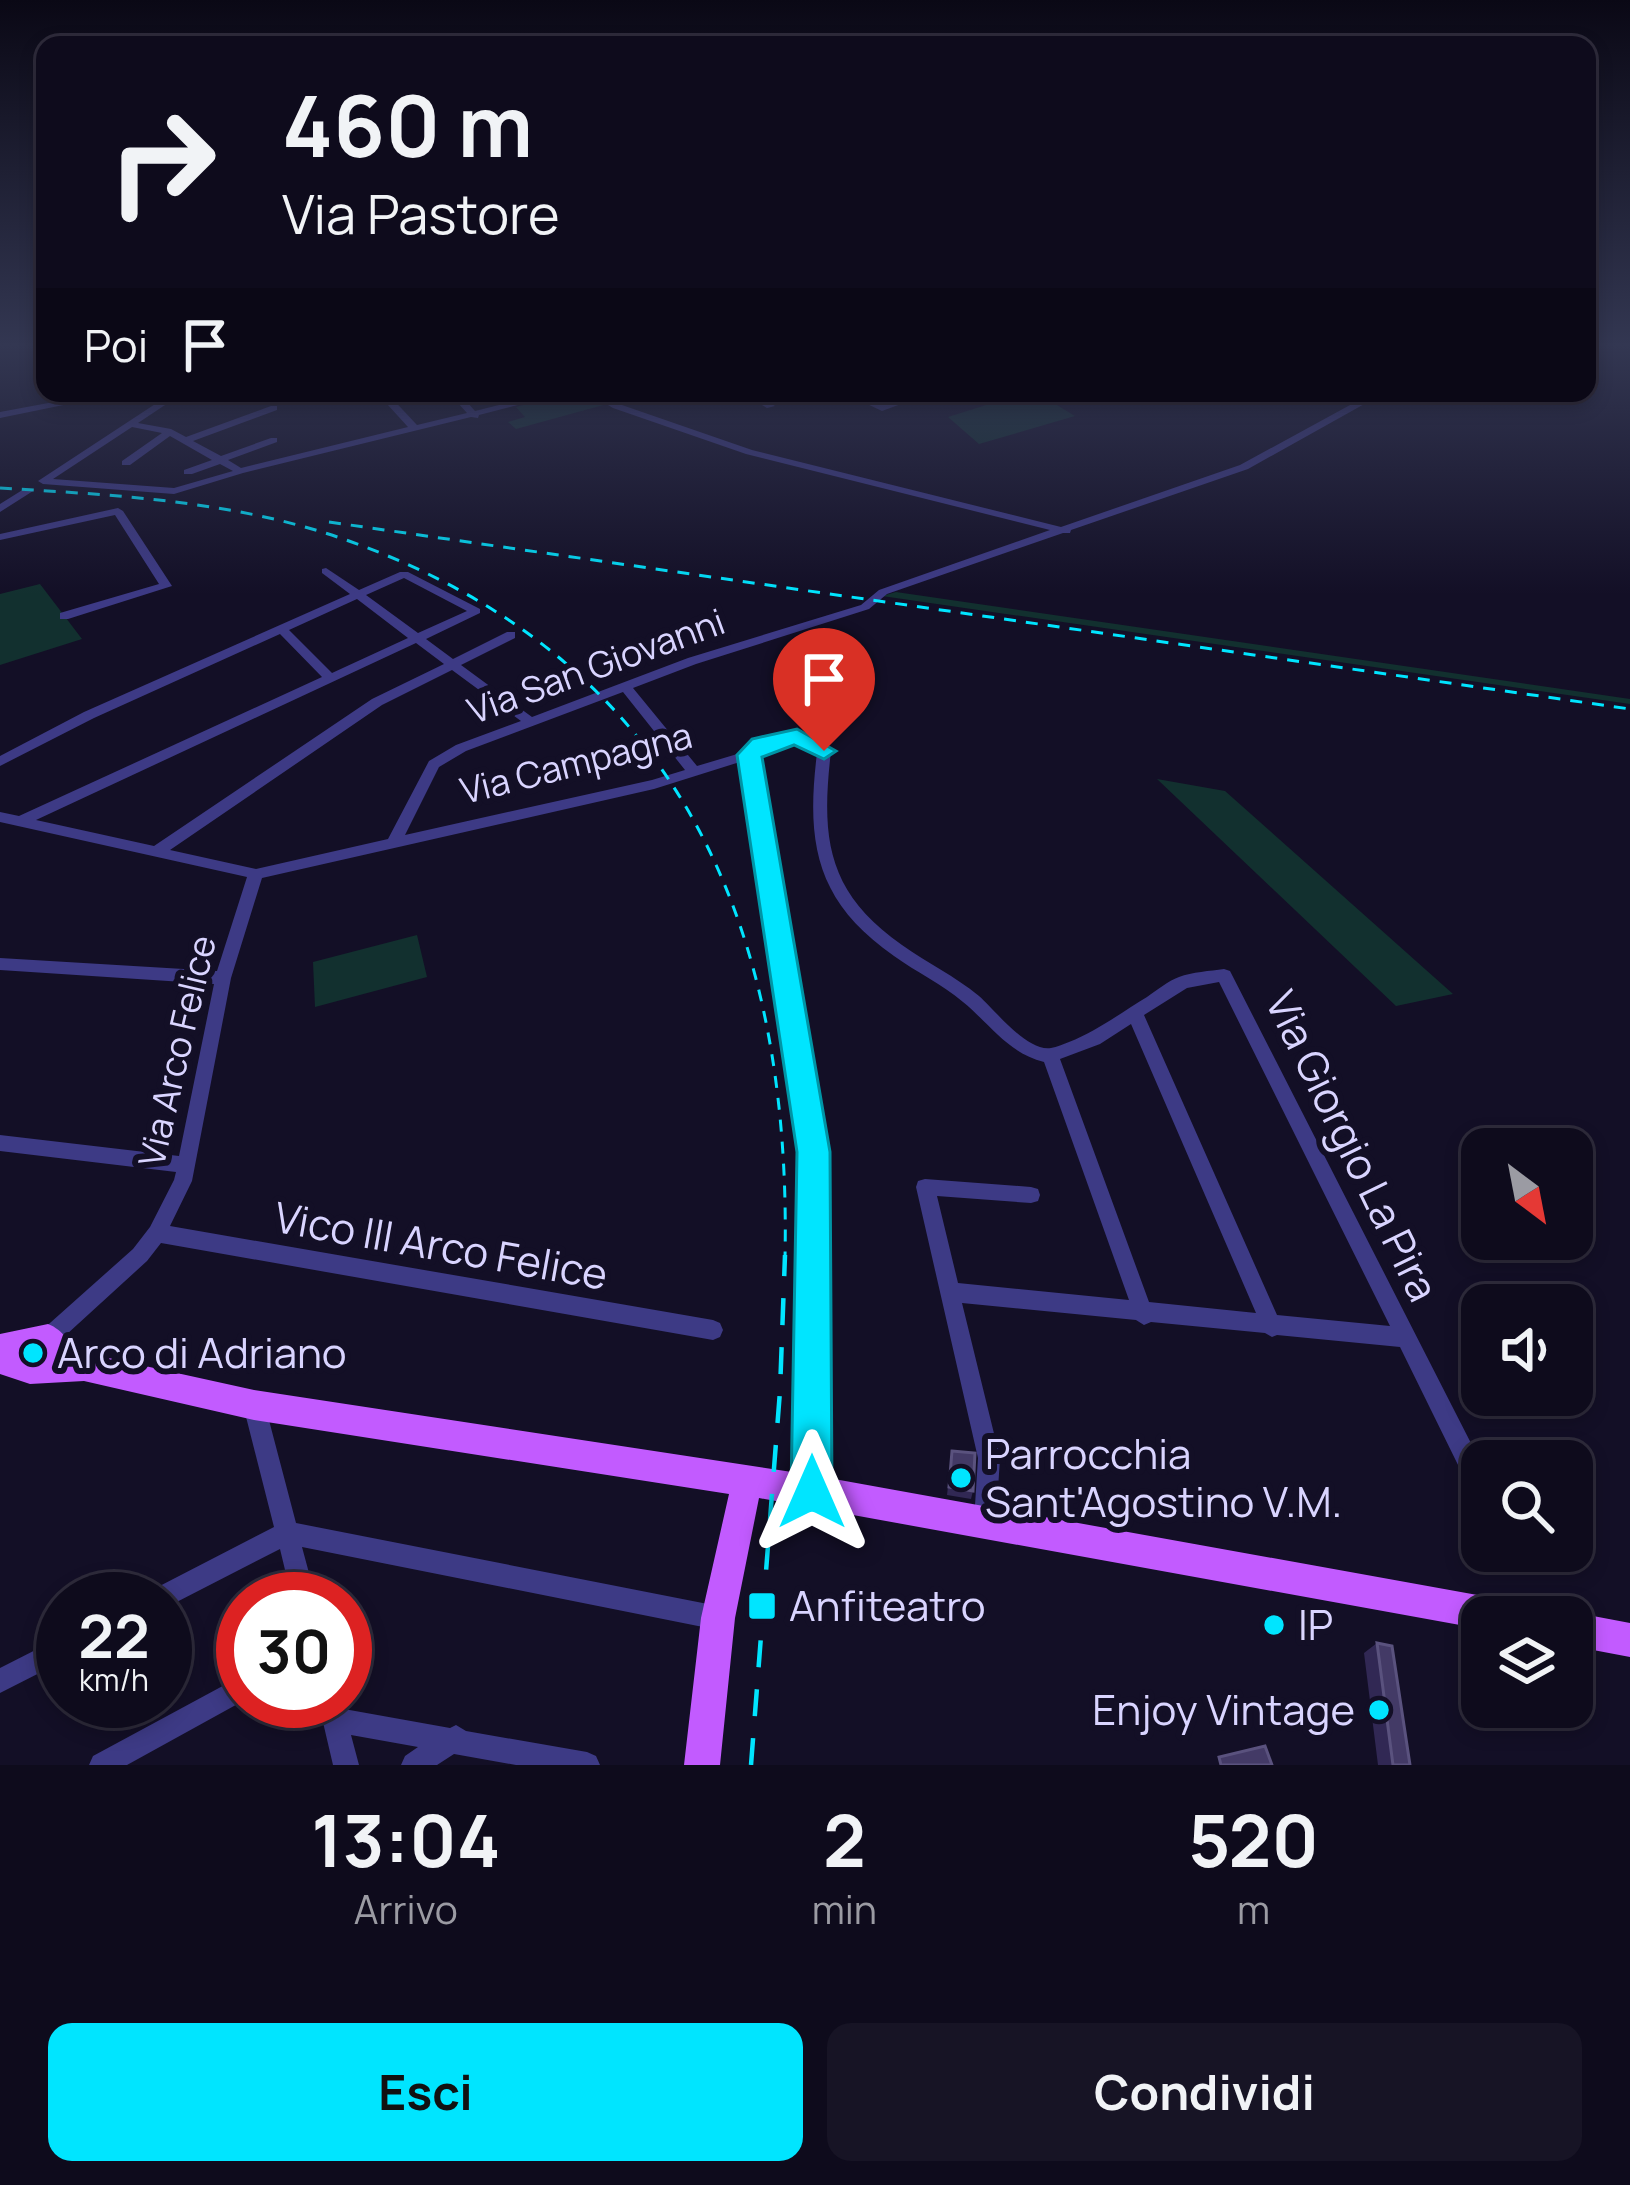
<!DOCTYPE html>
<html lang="it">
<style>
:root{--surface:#0e0b1c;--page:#171425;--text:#f1f3f6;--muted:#9b9ba3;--line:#2e2b3b;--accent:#00e5ff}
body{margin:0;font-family:Manrope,sans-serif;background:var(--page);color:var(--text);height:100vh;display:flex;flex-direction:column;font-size:45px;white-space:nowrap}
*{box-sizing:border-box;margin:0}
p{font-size:39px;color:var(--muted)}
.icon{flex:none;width:66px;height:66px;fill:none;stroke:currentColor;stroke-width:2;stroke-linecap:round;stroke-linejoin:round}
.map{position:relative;height:1765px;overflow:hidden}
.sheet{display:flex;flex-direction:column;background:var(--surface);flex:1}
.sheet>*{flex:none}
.banner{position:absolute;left:36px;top:36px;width:1560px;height:366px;border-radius:24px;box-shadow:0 6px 18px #0003,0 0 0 3px var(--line);background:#0e0b1c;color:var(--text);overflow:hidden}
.needle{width:78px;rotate:148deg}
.fabs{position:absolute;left:1461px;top:1128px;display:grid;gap:24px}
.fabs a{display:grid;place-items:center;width:132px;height:132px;border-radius:24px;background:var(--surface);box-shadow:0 6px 18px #0003,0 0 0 3px var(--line);font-size:60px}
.speed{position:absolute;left:36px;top:1572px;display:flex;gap:24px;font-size:60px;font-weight:700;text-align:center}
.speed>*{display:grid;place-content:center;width:156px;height:156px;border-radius:50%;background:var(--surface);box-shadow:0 6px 18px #0003,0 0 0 3px var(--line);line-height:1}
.speed small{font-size:30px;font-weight:400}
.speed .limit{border:18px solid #d22;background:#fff;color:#111}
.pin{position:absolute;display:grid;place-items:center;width:102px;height:102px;color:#fff;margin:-123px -51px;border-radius:50% 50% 50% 0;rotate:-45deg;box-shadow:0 0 12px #0007}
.pin .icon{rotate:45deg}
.me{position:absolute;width:132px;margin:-66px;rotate:0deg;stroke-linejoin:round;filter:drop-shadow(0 0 9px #0008)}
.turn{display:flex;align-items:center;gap:42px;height:252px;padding:0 48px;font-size:54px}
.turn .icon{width:156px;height:156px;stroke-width:2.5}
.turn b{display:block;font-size:84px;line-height:102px}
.then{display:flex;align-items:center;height:114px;padding:0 48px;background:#0003;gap:24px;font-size:45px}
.eta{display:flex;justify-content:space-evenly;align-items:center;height:204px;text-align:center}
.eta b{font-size:72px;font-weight:700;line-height:84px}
.action{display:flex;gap:24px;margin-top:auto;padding:24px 48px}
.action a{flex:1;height:138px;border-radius:24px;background:var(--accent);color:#111;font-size:48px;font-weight:700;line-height:138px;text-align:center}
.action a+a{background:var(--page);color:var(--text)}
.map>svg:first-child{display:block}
.green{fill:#12302f}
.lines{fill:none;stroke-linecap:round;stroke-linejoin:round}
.minor{fill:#3d3a85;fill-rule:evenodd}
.major{fill:#c25bff;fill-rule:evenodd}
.rail-far1{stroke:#00e5ff;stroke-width:3;stroke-dasharray:12 10;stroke-linecap:butt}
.rail{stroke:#00e5ff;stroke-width:4.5;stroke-dasharray:27 22;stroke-linecap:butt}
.wall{fill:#312854}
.building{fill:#433a66;stroke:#5a527e;stroke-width:3}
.route{fill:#00e5ff;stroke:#0095a6;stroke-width:3}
.poi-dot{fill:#00e5ff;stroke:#130f26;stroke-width:4.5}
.labels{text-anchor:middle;stroke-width:12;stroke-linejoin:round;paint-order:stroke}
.street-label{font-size:36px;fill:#d9d4ff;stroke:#130f26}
.near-street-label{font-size:42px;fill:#d9d4ff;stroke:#130f26}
.near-poi-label{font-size:42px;fill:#d9d4ff;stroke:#130f26;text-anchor:start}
</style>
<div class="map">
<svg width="1630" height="1765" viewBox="0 0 1630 1765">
<rect width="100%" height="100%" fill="#130f26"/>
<path class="green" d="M567 393H587L607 404 516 429 508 422 525 417 516 407Z
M1024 393H1037L1075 416 979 444 948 417Z
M40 584 82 639 0 665V594Z
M896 592 1630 699V704L882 596Z
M1157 779 1225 791 1453 994 1396 1006Z
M417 935 427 977 315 1007 313 962Z"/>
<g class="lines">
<path class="minor" d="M102 393H122L0 418V412Z
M172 393H183L138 423 171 429 186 437 271 406H277V410L193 441 221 456 271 438H277V442L228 460 241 468 408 427 377 393H387L417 425 467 413 449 393H459L475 411 548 393H564L479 415 478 418 471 417 243 473 174 494 43 484 38 481ZM132 427 162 433 122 461V465H130L170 436 212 460 184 470V474H192L220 464 233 471 174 488 53 479Z
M588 393H600L619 404 752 450 1061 527 1240 465 1372 393H1384L1248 469 1071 530 1070 533H1063L887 594 869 609 696 664 633 688 697 766 744 752 763 740 777 736H795L829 748 831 751C821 837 826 892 902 945 927 963 955 976 979 996 996 1011 1027 1052 1051 1048 1057 1047 1063 1044 1069 1042 1097 1031 1122 1012 1147 997 1157 990 1168 981 1179 977 1192 972 1210 971 1224 969L1230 971 1476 1453 1479 1461 1476 1469 1468 1472 1460 1469 1400 1347 1277 1335 1272 1337 1265 1333 1151 1322 1144 1325 1136 1320 962 1303 1000 1458 996 1521 993 1529 985 1532 977 1529 974 1521 978 1458 916 1187 918 1181 925 1179 1031 1187 1038 1189 1040 1195 1038 1201 1031 1203 937 1196 958 1283 1129 1300 1044 1062C1008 1053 990 1024 963 1002 942 984 916 972 894 956 815 901 806 842 817 753 794 742 777 740 756 756L822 1152 823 1491 820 1499 812 1502 804 1499 801 1491 804 1152 743 761 654 789 262 878 231 978 192 1181 170 1226 713 1320 720 1323 723 1330 720 1337 713 1340 161 1243 147 1261 55 1345 48 1348 41 1345 38 1338 41 1331 133 1249 150 1227 174 1180 176 1172 0 1151V1135L179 1156 214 984 0 970V958L217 971 247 877 0 822V812L19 816 322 677 280 634 94 718 0 766V756L84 712 350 594 322 573V569L326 568 359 590 400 572H408L480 609V613L426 639 453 659 507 632H515V638L461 665 532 717 688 658 861 605 879 590 1050 530 746 454 613 408ZM404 578 467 611 418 633 366 595ZM357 599 408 638 332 673 289 630ZM416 643 444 664 372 699 154 846 36 820ZM452 670 521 721 456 745 429 761 388 839 256 869 170 850 382 705ZM623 692 685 770 652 780 405 835 439 767 466 751ZM1219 982 1390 1326 1277 1315 1144 1015 1187 988ZM1131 1024 1256 1313 1149 1302 1060 1059 1100 1044Z
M743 393H755L775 406 767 408Z
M844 393H857L882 405 917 393H931L882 411Z
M24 489 33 491 0 512V504Z
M118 508 123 511 172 586 68 619H60V613L159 584 115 515 0 540V534Z
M254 1394 261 1398 265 1405 296 1523 718 1606 726 1610 730 1618 726 1626 718 1630 302 1547 316 1599H292L280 1549 165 1608V1599H146L150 1591 274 1527 243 1405 247 1398Z
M63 1636V1661L0 1693V1668Z
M243 1675V1701L127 1765H89L93 1756Z
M318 1701H342L344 1709 450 1728 456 1725 466 1731 587 1752 596 1756 600 1765H516L454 1754 437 1765H401L405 1756 418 1747 351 1735 359 1765H333Z"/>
<path class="major" d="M48 1324C64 1330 68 1344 86 1353L254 1390 812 1475 1505 1600 1517 1605 1522 1617H1482V1629L759 1498 735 1618 720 1765H684L701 1618 729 1494 254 1420 84 1381 30 1384 0 1374V1334Z
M1572 1612 1630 1623V1657L1572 1646V1617H1561Z"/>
<path class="rail-far1" d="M0 488C116 495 238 501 349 541 678 658 792 927 785 1258
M329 522 1630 709"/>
<path class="rail" d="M751 1765 780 1391 785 1255"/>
</g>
<path class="wall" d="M952 1451 973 1491 971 1499 947 1495Z
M1377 1643 1410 1765H1378L1364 1653Z"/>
<path class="building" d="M952 1451 975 1453 973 1491 949 1487Z
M1377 1643 1392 1646 1410 1765H1393Z
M1265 1746 1272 1765H1221L1219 1757Z"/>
<linearGradient id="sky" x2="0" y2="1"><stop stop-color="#0a0815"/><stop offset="0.58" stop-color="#333752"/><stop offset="1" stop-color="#333752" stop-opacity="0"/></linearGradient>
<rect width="1630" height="595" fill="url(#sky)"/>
<path class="route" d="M797 729 836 751 824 759 794 745 762 757 830 1152 832 1492 826 1506 812 1512 797 1506 791 1492 797 1152 737 755 752 739Z"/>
<g class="poi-dot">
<circle cx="33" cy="1353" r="12"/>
<circle cx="961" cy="1478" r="12"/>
<rect x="747" y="1591" width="30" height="30" rx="6"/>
<circle cx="1274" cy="1625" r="12"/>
<circle cx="1379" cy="1710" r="12"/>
</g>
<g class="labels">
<g class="street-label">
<text transform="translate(596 666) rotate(-20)" y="13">Via San Giovanni</text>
<text transform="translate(576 763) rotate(-14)" y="13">Via Campagna</text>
<text transform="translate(177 1051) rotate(-77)" y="13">Via Arco Felice</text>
</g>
<g class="near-street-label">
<text transform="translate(1352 1146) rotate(64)" y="15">Via Giorgio La Pira</text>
<text transform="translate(441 1246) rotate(10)" y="15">Vico III Arco Felice</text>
</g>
<g class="near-poi-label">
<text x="57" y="1368">Arco di Adriano</text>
<text x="985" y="1469">Parrocchia<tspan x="985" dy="48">Sant'Agostino V.M.</tspan></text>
<text x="789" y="1621">Anfiteatro</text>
<text x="1298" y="1640">IP</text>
<text x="1355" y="1725" text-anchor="end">Enjoy Vintage</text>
</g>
</g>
</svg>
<div class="fabs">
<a><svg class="needle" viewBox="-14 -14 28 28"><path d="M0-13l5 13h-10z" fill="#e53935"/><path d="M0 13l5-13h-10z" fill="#9b9ba3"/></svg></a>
<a><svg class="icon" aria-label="sound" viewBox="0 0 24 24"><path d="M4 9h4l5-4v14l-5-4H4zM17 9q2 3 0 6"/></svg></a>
<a><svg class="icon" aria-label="search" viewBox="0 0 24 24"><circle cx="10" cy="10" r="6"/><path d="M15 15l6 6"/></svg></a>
<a><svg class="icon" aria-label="layers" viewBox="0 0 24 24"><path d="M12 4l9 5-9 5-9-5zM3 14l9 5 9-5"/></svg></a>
</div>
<div class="speed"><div>22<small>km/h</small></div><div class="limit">30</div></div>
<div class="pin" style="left:824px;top:751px;background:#d93025"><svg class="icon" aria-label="arrive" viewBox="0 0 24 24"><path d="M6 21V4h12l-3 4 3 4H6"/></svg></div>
<svg class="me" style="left:812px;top:1492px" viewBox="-20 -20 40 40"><path d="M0-17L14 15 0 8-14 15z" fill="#00e5ff" stroke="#fff" stroke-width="4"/></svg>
<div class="banner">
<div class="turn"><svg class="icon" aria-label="right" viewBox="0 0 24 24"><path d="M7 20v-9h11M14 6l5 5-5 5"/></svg><div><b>460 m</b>Via Pastore</div></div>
<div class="then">Poi<svg class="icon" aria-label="arrive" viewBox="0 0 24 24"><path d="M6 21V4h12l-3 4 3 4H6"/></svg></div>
</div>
</div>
<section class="sheet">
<div class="eta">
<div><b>13:04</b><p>Arrivo</p></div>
<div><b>2</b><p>min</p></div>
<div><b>520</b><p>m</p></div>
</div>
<div class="action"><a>Esci</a><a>Condividi</a></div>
</section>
